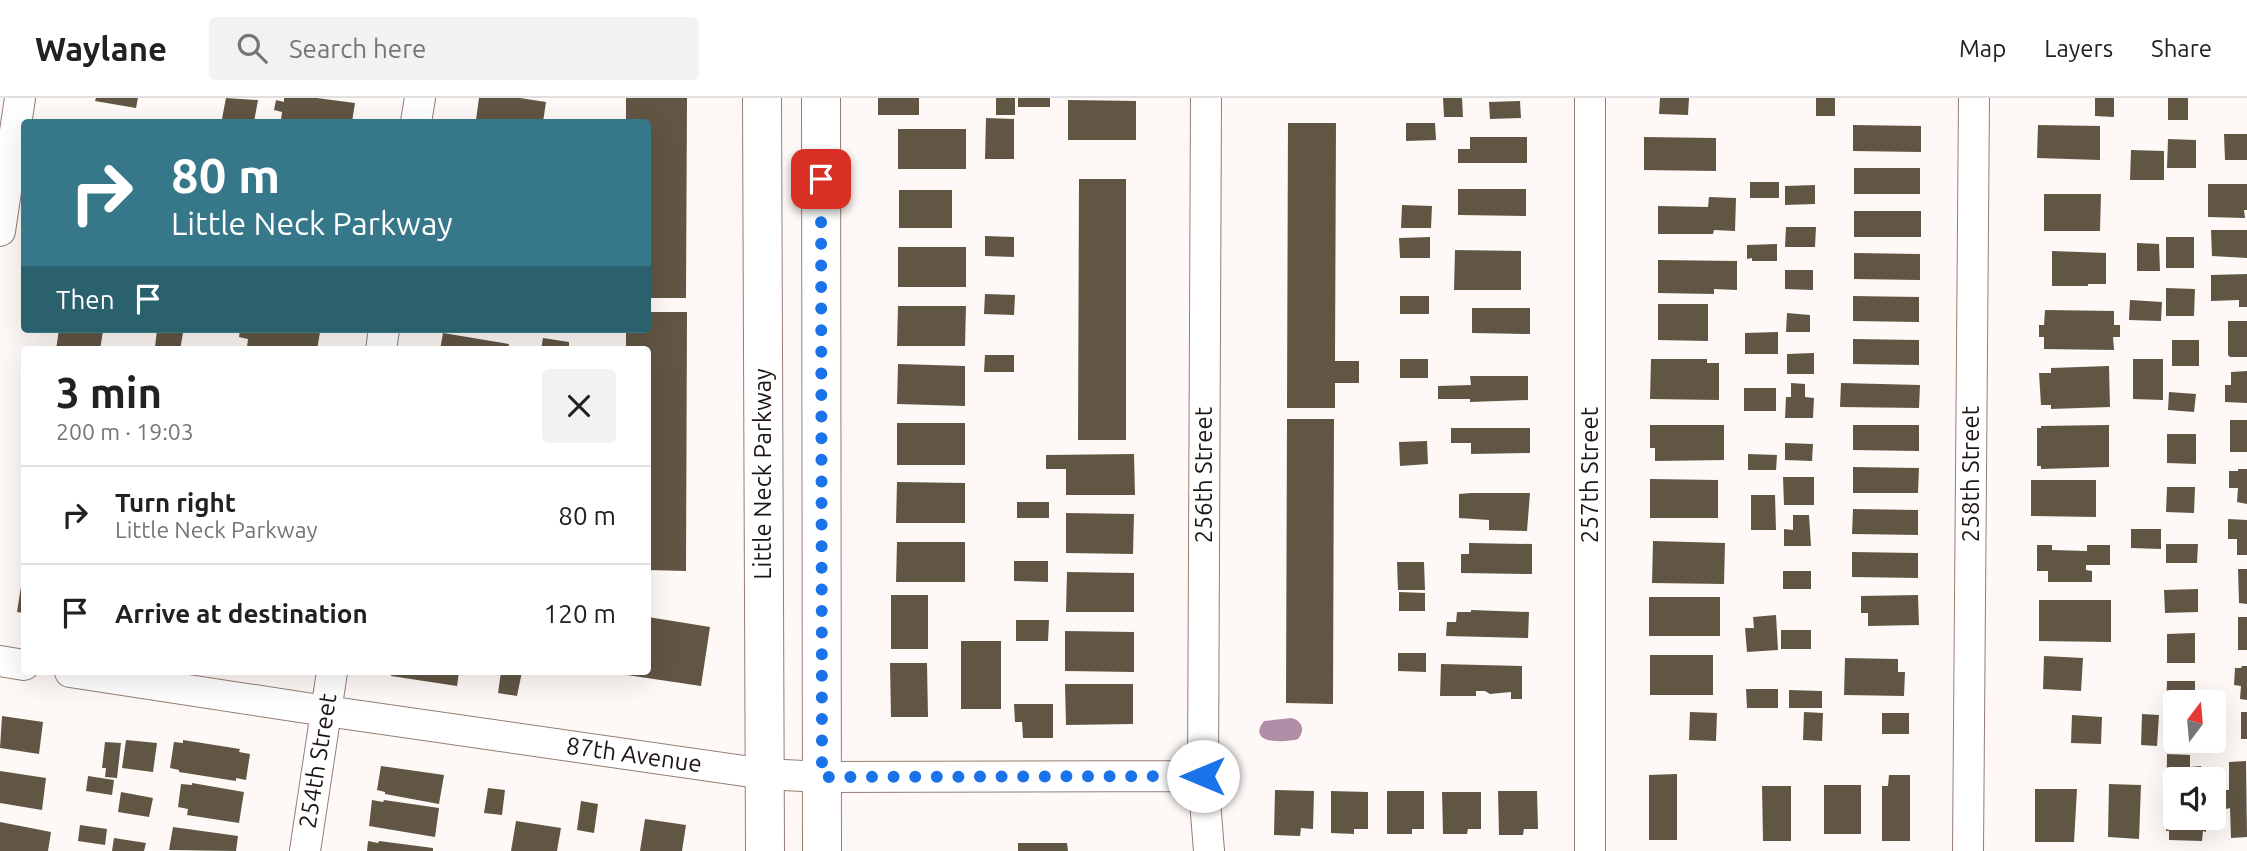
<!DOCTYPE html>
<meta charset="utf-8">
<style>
:root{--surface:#fff;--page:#f2f2f2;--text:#202124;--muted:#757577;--line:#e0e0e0}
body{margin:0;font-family:Ubuntu,sans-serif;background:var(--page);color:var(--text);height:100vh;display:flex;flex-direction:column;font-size:26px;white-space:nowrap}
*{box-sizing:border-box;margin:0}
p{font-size:23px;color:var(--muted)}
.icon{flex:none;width:38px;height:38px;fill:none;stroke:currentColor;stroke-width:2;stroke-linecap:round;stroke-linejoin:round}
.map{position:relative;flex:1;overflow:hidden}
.drawer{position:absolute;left:21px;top:248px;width:630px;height:329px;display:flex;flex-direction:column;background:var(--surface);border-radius:7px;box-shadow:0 7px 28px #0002}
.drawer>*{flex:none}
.top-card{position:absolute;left:21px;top:21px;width:630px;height:214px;border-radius:7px;box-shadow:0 7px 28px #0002;background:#367889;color:#fff;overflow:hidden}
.needle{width:46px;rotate:16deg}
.tools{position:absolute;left:2163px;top:592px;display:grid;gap:14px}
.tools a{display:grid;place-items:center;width:63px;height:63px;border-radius:7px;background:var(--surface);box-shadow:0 7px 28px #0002;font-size:35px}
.pin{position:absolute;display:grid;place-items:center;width:60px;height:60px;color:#fff;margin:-30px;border-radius:14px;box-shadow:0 4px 10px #0006}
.me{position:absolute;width:77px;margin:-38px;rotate:270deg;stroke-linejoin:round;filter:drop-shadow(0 0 5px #0008)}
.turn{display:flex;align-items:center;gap:24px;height:147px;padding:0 35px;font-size:32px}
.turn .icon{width:91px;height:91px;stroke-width:2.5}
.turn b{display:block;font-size:49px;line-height:60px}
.then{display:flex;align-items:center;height:66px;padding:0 35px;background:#0003;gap:14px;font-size:26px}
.round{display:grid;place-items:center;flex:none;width:74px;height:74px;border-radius:7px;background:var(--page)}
.overview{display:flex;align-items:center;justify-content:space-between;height:119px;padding:0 35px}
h1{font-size:42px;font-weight:700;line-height:52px}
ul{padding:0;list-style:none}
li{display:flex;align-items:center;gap:21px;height:98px;padding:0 35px;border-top:2px solid var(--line)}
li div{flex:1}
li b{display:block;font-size:26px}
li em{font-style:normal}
header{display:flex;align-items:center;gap:42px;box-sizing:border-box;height:98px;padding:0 35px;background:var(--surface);border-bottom:2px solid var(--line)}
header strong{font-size:33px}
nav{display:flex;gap:38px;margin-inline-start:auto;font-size:24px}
.search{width:490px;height:63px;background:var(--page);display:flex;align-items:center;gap:18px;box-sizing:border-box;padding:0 24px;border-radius:7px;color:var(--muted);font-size:26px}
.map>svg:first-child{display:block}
.water{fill:#b28da7}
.building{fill:#615644}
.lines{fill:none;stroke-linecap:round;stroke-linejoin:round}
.minor-casing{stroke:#947e74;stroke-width:32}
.secondary-casing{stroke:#947e74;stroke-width:40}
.minor{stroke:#fff;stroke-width:30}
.secondary{stroke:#fff;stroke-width:38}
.route{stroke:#1a73e8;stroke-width:12;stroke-dasharray:0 21.6}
.labels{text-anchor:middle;stroke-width:7;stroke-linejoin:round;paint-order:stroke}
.street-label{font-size:24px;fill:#1e1612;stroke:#fff}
</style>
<header>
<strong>Waylane</strong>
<div class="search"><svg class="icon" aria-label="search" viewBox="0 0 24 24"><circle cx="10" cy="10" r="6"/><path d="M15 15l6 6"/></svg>Search here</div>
<nav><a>Map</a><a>Layers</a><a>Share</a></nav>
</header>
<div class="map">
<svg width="2247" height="753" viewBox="0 0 2247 753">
<rect width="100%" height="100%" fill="#fef9f6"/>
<path class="water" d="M1292 620C1303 624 1305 632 1298 641 1284 645 1246 646 1264 623Z"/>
<path class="building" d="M96 0H138L136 10 95 3Z
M226 0 258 2 254 24 222 21Z
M284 0H317L355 5 352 24H300L281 22 282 14 274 12 276 2 284 4Z
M479 0H520L546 4 543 24H491L476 22Z
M626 0H687L686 200H648V24H626Z
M878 0H919V17H878Z
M996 0H1015V17H996Z
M1018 0H1050V9H1018Z
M1443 0H1462L1463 19H1444Z
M1660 0H1689L1688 17 1659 16Z
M1816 0H1835V18H1816Z
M2095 0H2114V19L2095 18Z
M2168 0H2188V22H2168Z
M1068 2 1136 3V42H1068Z
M1520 3 1521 20 1490 21 1489 4Z
M986 20 1014 21V61H985Z
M1288 25H1336L1335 263H1359V285H1335V310H1287Z
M1406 25H1435L1436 42 1406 43Z
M1853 27 1921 28V54L1853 53Z
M2038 27 2100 28V62L2037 60Z
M898 31H966V71H898Z
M2224 36H2247V62H2225Z
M1470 39H1527V65H1458V51H1470Z
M1644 39 1716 40V73L1644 72Z
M2168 41 2196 42V70H2167Z
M2131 52 2164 53V82H2130Z
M1854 70H1920V96H1854Z
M1079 81H1126V342H1078Z
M1750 84H1779V100H1750Z
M2208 86H2247V112H2244L2245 120 2208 119Z
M1815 87V106L1785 107V88Z
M1458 91H1526V118L1458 117Z
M899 92H952V130H899Z
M2044 96H2101L2100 133H2044Z
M1709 99 1736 100 1735 133 1714 132 1713 136H1658V108L1708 109Z
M1402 107 1432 108 1431 130H1401Z
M1854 113H1921V139H1854Z
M1786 129H1816L1815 149H1785Z
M2211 132H2247V160L2212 158Z
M985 138 1014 139V159L985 158Z
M1430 139V160H1400L1399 140Z
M2166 139H2194V170H2166Z
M2137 145 2159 146 2160 173H2137Z
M1777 146V163H1752V160L1747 161V147Z
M898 149H966V189H898Z
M1455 152 1521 153V192H1454Z
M2052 153 2106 155V186H2088V188H2052Z
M1854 155 1920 156V182L1854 181Z
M1658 162 1737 163V192L1714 191V196L1658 195Z
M1785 172H1813V192L1785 191Z
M2247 176V209H2239V202L2211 203V177Z
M2166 190 2195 191 2194 218H2166Z
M985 196 1015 197 1014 217 984 216Z
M1400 198H1429V216H1400Z
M1853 198 1919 199V224L1853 223Z
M2130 202 2162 204 2161 223 2129 222Z
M1658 206H1708V243L1658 242Z
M898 208H966L965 248H897Z
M1472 210H1530V236L1472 235Z
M2045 212 2114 213V227H2120V239H2113L2114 252 2044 251V239H2039V227H2044Z
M648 214H687L686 473 648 472V252H626V231H648Z
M1787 215 1810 217V234H1786Z
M2228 223H2247V259H2230L2228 257Z
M59 231 103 233 100 252H56Z
M240 231H301L320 234 317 252H266L247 249 248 241 239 239Z
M157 232 183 235 180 252 155 249Z
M1778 234V256H1745V235Z
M443 235 509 246 508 252H440Z
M543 240 569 244V252H541Z
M1853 241 1919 242V267L1853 266Z
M2172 242H2199V268H2172Z
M1814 255V276H1787V256Z
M985 257H1014V274H984Z
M1400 261H1428V280H1400Z
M1651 261H1707V265H1719V302L1650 301Z
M2133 261H2163V302L2133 301Z
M898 266 965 268V308L897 306Z
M2109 268 2110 309 2051 311V307H2041L2039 275H2051V270Z
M2247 273V305L2225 304V287H2231V274Z
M1470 278H1528V302L1470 304V301H1438V288L1471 287Z
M1791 285 1805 286V299L1814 300 1813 320H1785L1786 299H1791Z
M1841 285 1920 287 1919 310 1840 309Z
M1744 290H1776V313H1744Z
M2169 294 2196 296 2194 314 2168 312Z
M1287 321H1334L1333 606 1286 605Z
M2230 322H2247V354H2230Z
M897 325H965V367H897Z
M1650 327H1724V362L1655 363V350H1650Z
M1853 327H1919V353L1853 352Z
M2109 327V369L2041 371V368H2037V330H2041V328Z
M1451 330H1530V355L1471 356V345H1451Z
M2167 336H2196V366L2167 365Z
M1427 343 1428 366 1400 368 1399 344Z
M1785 345 1813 346 1812 363 1785 362Z
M1134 356 1135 397H1066V371H1046V357Z
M1748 356 1777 357 1776 372H1748Z
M1853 369 1919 370 1918 395H1853Z
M2238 371H2247V406L2237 404 2238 390H2229V373H2238Z
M1783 379H1814V407H1784Z
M1650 381 1718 382V420H1650Z
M2031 382H2096V419L2031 418Z
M897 384 965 385V425H896Z
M2167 389H2195L2194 415 2166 414Z
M1471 395H1530L1527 433 1489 432V422L1459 420V396Z
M1751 397H1775L1776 432H1751Z
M1017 404H1049V420H1017Z
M1853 411 1918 412V437L1852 436Z
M1066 415 1134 416 1133 456 1066 455Z
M1793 417H1809L1811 448H1784V431L1793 432Z
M2228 421 2247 422V457H2237V441H2228Z
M2131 431H2161V451L2131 450Z
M1653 443 1725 445 1724 486 1652 485Z
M897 444H965V484H896Z
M1469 445 1532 446V476L1461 475V456H1469Z
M2166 446H2198L2197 465H2166Z
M2037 447H2052V452L2087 453V447H2110V467H2086V472L2092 473V484H2048V473H2037Z
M1852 454 1918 455V480L1852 479Z
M1014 463H1048V484L1014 483Z
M1397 464H1424L1425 492H1398Z
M2238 471H2247V506L2239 505Z
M1783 473H1811V491H1783Z
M1067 474 1134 475V514H1066Z
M22 482H24V515L17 514Z
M2198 491V514L2165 515 2164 492Z
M1399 494 1425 495V513H1399Z
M891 497H928V551H891Z
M1918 497 1919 527 1868 528V515H1861V498Z
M1649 499H1720V538H1649Z
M2039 502H2111V544L2039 543Z
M1471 512 1529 514 1528 540 1446 538 1447 524H1456L1457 514H1471Z
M1776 517 1778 552 1747 554 1745 530H1754L1753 519Z
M648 519 710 529 701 588 620 576 648 574Z
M2238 519H2247V552H2238Z
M1016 522H1049L1048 543H1016Z
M1781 532H1811V551H1781Z
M1065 533 1134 534V574L1065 573Z
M2195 535V565H2167V536Z
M961 543H1001V611H961Z
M1398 555H1426V574L1398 573Z
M1650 557H1713V597H1650Z
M2044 558 2083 560 2081 593 2043 591Z
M1845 560 1898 561V574H1905L1904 598 1844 597Z
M890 565H927L928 619H891Z
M1441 566 1522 568V601H1511V594L1490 596 1485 593H1476V598H1440Z
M2242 568H2247V602L2240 601 2241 588 2234 587 2235 570H2241Z
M392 574H459L457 588 391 578Z
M501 574H522L517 598 498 595Z
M2167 583H2195V604H2175V612H2166Z
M1065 586H1133V626L1066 627Z
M1746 591H1778V610H1747Z
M1789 592 1822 593V610H1789Z
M1014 606H1053V640H1023L1022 624H1015Z
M1690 614 1717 615 1716 643 1689 642Z
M1804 614 1823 615 1822 643 1803 642Z
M2214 614H2221V640H2218V645H2205V642H2214Z
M2241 614H2247V641H2241Z
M1882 615H1909V636H1882Z
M2142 616 2159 617 2157 648 2141 647Z
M2072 617 2102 619 2101 646 2071 645Z
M2 618 43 624 39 656 0 650Z
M126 642 157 645 153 674 122 670Z
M183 642 240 651 239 654 250 656 246 682 236 680V683L179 674V672L170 670 174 644 183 645Z
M105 644 121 645 117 680 105 679 106 670H102Z
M2167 656 2190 657V669L2201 668V681H2175V719H2206V734L2203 733 2202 743 2169 742V733H2166Z
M2246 663 2247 739 2231 740 2230 710 2226 711 2225 692H2229V664Z
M381 668 444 677 439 706 385 696V694L377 692Z
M0 673 46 680 42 712 0 705Z
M1677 676V742H1649V677Z
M1889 677H1910V743H1882V688H1888Z
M88 678 114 682 112 697 86 693Z
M192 685 244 694 239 725 187 717 188 711 178 709 181 686 192 687Z
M2109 686 2141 687 2139 741 2108 739Z
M1824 687H1861V736H1824Z
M1762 688H1791V743H1763Z
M488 690 505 692 502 717 484 715Z
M2035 691H2077L2074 744H2035Z
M1275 692 1314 693 1313 731 1301 730 1300 738 1274 737Z
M1331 693 1368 694V731H1354V736L1331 735Z
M1387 693H1424V731H1412V736H1387Z
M1498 693H1537L1538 731H1524L1523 737H1499Z
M121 694 153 700 149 719 118 714Z
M1442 694H1481V731H1468L1467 736H1443Z
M372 702 383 704 384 702 439 710 435 739 369 728Z
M581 703 598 706 594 735 577 732Z
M645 721 686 727 682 753H640Z
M516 723 561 730 557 753H511Z
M0 724 51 734 48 753H0Z
M80 727 107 731 105 747 78 743Z
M173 729 238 738 236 753 169 752Z
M114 740 146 745 144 753H112Z
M368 743 378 745 379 743 433 750V753H367Z
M1018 745H1067L1068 753H1018Z"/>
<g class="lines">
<defs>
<path id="minor" d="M1206 0 1203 678 1209 753
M1590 0V753
M416 24 420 0
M0 133 20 0
M381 252 384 231
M0 563 24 567
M70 574 326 613 765 676 822 679 1203 678
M305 753 332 574
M1968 753 1974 0"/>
<path id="secondary" d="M762 0 765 753
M821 0 822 753"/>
</defs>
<use href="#minor" class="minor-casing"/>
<use href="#secondary" class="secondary-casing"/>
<use href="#minor" class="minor"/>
<use href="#secondary" class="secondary"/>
</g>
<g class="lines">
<path class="route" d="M821 81 822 679 1203 678"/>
</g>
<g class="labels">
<g class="street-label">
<text transform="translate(763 376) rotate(-90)" y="8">Little Neck Parkway</text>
<text transform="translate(1971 376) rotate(-90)" y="8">258th Street</text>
<text transform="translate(1204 377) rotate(-90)" y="8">256th Street</text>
<text transform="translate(1590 377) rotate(-90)" y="8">257th Street</text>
<text transform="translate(634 657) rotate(8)" y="8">87th Avenue</text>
<text transform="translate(318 663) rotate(-81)" y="8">254th Street</text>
</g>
</g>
</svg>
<div class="tools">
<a><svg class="needle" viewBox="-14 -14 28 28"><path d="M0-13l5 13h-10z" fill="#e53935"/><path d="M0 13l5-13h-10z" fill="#757577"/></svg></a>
<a><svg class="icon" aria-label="sound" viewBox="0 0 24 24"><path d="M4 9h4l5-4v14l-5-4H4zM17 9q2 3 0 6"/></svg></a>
</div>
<div class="pin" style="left:821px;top:81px;background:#d93025"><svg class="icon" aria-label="arrive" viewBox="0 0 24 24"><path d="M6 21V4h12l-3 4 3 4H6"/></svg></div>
<svg class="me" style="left:1203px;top:678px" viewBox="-20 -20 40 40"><circle r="19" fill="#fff"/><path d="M0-13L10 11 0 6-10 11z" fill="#1a73e8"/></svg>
<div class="top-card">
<div class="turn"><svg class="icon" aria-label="right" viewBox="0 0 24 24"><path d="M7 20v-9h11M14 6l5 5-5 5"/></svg><div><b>80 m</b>Little Neck Parkway</div></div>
<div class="then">Then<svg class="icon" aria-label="arrive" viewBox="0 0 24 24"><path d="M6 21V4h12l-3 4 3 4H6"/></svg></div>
</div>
<section class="drawer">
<div class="overview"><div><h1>3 min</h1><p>200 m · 19:03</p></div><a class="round"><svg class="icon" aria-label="close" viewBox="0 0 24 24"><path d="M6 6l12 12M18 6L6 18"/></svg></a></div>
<ul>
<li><svg class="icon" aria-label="right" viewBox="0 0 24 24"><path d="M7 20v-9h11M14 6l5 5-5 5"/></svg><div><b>Turn right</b><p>Little Neck Parkway</p></div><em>80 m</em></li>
<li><svg class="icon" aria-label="arrive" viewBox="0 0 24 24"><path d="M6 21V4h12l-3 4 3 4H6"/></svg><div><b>Arrive at destination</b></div><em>120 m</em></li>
</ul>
</section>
</div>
